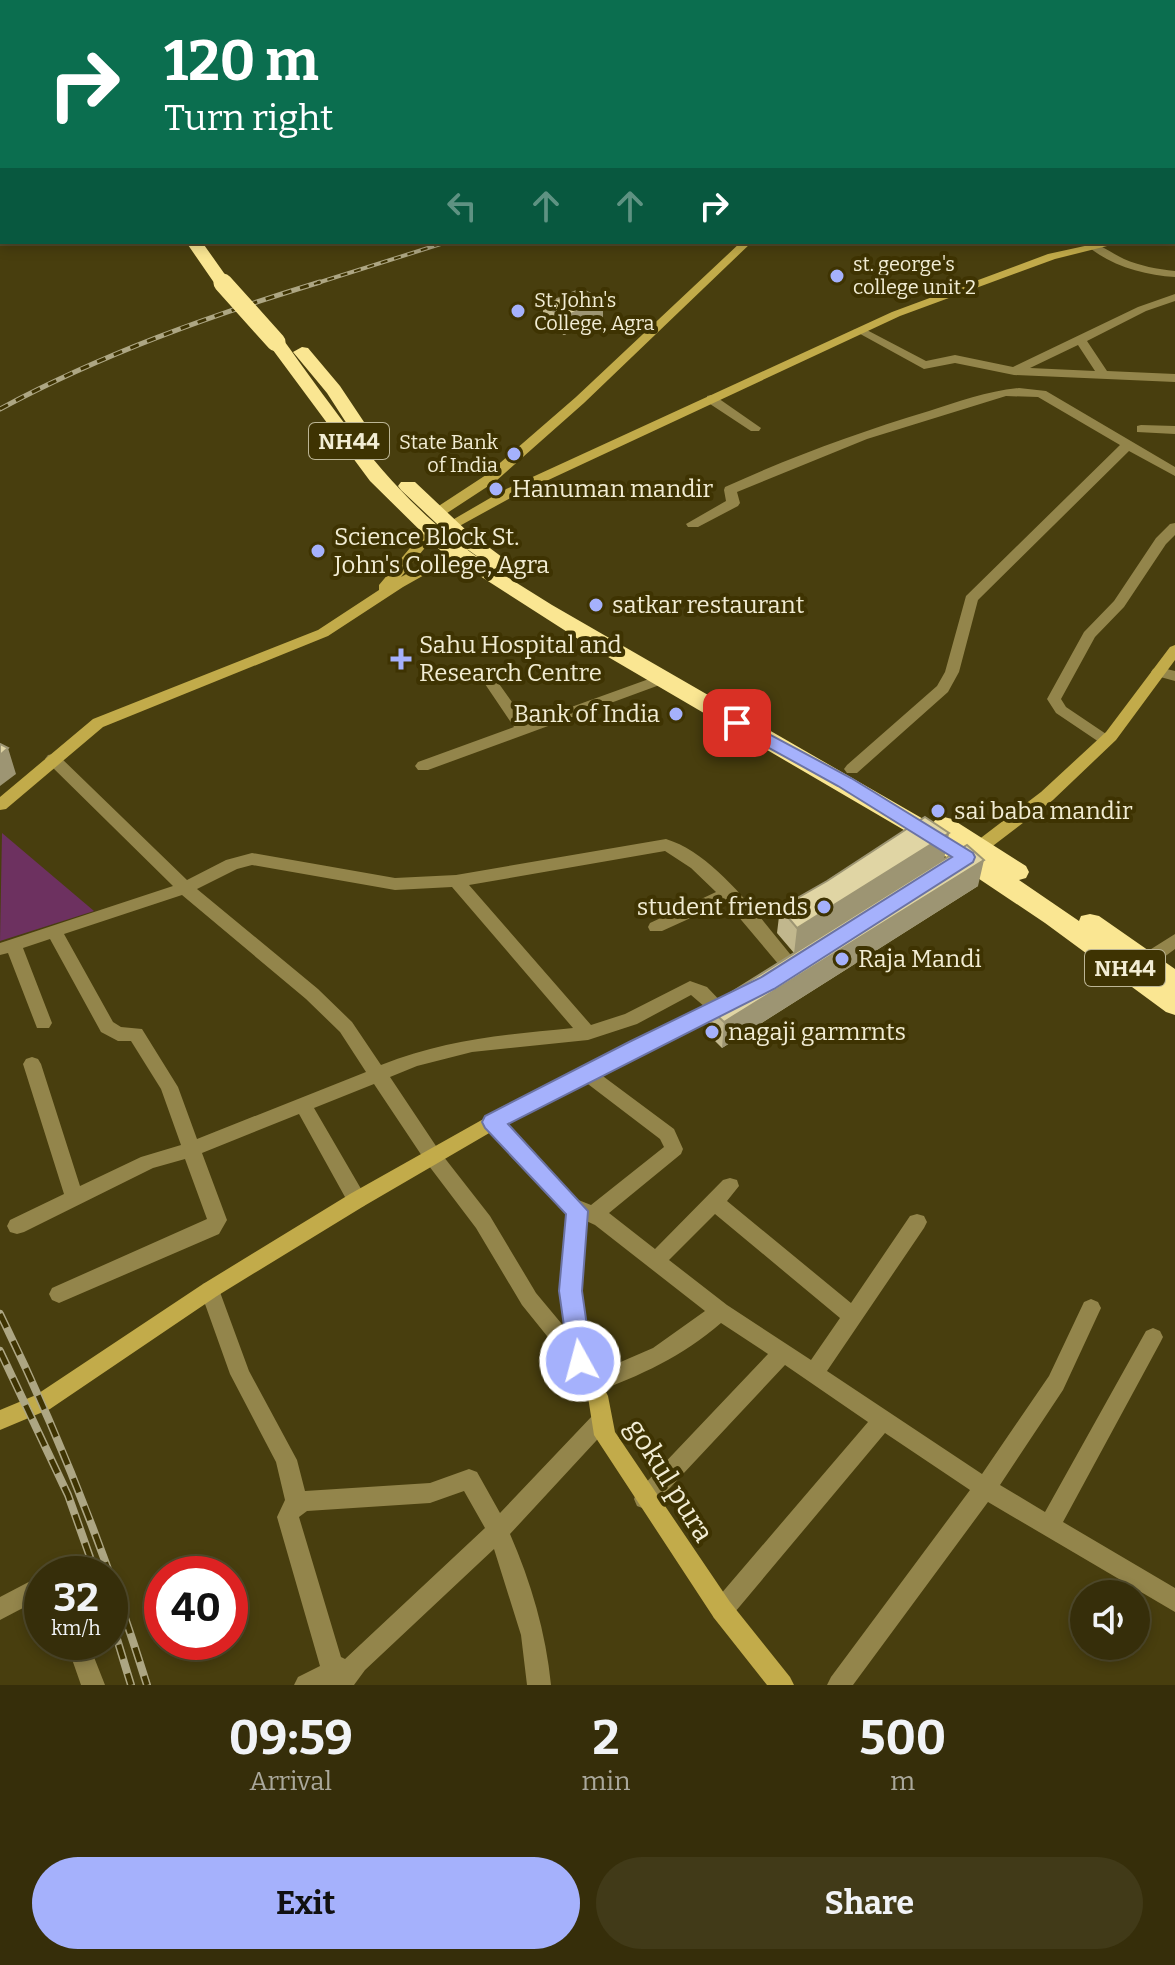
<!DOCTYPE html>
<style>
:root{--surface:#362e0a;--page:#413a18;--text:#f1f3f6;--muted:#aaa89c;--line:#504a2b;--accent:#a5b1fc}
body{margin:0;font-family:Bitter,serif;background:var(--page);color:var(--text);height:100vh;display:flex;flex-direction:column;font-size:30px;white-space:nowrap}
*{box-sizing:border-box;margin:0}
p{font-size:26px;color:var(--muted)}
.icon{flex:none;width:44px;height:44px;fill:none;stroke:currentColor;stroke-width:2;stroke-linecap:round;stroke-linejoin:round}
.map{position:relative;height:1685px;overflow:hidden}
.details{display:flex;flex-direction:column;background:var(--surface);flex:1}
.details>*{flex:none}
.guide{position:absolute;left:0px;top:0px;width:1176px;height:244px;box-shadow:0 4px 12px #0003,0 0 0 2px var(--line);background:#0b6e4f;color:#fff;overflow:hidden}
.buttons{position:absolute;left:1070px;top:1580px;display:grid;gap:16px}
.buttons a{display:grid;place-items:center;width:80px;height:80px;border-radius:50%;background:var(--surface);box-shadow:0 4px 12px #0003,0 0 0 2px var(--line);font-size:40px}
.speed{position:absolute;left:24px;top:1556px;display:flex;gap:16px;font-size:40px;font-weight:700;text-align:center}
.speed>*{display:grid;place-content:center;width:104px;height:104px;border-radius:50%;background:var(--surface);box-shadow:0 4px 12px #0003,0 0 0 2px var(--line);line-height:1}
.speed small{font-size:20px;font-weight:400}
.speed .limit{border:12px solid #d22;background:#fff;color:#111}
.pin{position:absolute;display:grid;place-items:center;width:68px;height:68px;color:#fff;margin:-34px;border-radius:16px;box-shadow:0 4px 12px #0006}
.me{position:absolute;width:88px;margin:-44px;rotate:353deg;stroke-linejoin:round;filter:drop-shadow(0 0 6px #0008)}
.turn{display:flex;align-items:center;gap:28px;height:168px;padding:0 32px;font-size:36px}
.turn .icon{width:104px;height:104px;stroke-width:2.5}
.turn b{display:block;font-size:56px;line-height:68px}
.lanes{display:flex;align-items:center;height:76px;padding:0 32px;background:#0003;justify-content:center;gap:40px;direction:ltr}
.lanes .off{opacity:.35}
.eta{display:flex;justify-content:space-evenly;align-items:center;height:136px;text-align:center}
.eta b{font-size:48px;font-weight:700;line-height:56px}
.cta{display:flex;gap:16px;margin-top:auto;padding:16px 32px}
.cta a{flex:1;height:92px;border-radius:48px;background:var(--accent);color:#111;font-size:32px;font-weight:700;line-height:92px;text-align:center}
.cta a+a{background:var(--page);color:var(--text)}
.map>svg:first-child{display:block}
.green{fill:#6d3160}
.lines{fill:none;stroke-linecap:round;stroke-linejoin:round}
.street{fill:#93854b;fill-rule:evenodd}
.secondary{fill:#c2ab4a;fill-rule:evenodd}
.highway{fill:#fae692;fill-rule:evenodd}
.rail-far2-casing{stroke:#ada683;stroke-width:4}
.rail-far1-casing{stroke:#ada683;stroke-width:5}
.rail-casing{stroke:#ada683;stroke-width:8}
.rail-far2{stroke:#3e3302;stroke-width:2;stroke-dasharray:7;stroke-linecap:butt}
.rail-far1{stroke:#3e3302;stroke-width:3;stroke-dasharray:9;stroke-linecap:butt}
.rail{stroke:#3e3302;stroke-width:5;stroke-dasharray:15;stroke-linecap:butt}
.highway-bridge{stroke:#fae692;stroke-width:19}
.wall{fill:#c1b78d}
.shaded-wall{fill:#9d9573}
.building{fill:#e0d5a4;stroke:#9d9573;stroke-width:2}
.route{fill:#a5b1fc;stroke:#6b73a4;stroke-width:2}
.poi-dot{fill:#a5b1fc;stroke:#3e3302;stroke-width:3}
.labels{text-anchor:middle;stroke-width:8;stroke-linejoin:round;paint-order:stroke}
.far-poi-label{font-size:20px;fill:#f2edd4;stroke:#3e3302;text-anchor:start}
.shield{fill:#3e3302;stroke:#bcb595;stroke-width:2}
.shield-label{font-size:22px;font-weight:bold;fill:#f2edd4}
.poi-label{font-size:24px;fill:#f2edd4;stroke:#3e3302;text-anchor:start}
.near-street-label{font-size:28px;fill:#f2edd4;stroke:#3e3302}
</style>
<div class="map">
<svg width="1175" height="1685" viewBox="0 0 1175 1685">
<rect width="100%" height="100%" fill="#483e0e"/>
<path class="green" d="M2 833 94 911 0 941Z"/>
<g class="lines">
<path class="street" d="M652 0H665L666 2H653Z
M694 0H708L709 2H695Z
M744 0H757L758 2H745Z
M873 0H881L882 2H873Z
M1175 101V109H1174V101Z
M1174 139H1175V146H1174Z
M0 151H2V157H0Z
M1174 159H1175V166H1174Z
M1083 242C1099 242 1109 252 1124 259 1140 266 1157 269 1175 271V277C1142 275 1107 265 1083 242Z
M1175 294V301L1146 311 1087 341 1107 371 1175 374V382L1014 375 955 363 924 369 853 330 863 328 926 361 955 355 1013 367 1138 307ZM1078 345 1095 371 1030 368Z
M1019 388 1046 391 1175 467V476L1129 451 978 600 959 672 948 692 857 773H847L844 769 847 765 937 686 945 672 966 596 1120 445 1038 397 1006 396 867 439 737 492 740 503 738 506 698 527H688L686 524 726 501 724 490 725 487C791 457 859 432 929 411 958 402 987 391 1019 388Z
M711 395 715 396 761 428 759 431H751L707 402V396Z
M1141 425 1175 426V434L1137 432V426Z
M1175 523V535L1166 544 1124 607 1095 637 1061 699 1066 707 1115 740 1107 745 1102 744 1056 713 1047 699 1084 632 1114 601 1156 538 1170 524Z
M1158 667 1175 671V681L1153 675 1151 672 1153 669Z
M660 675 665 677 667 680 665 683 428 770H418L415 766 418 762 514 727 485 684 487 681H497L527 723Z
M53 754 58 755 187 880 226 860 252 853 395 878 456 875 666 839C718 855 763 923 797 962L800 967 797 972H785L726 902 662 931H650L648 927 650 923 716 892 691 868 665 851 469 885 591 1025 625 1014 690 981 707 987 727 1008 724 1013H712L691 995 637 1024 588 1040 472 1052 417 1066 390 1077 440 1152 490 1216 536 1293 586 1353 589 1360 586 1367 579 1369 572 1367 522 1305 476 1228 426 1162 374 1084 314 1108 364 1194 367 1200 364 1206 357 1208 350 1206 299 1114 202 1153 227 1220 219 1234 66 1300 59 1303 52 1300 49 1294 52 1288 207 1219 185 1159 153 1168 24 1232 17 1234 10 1232 7 1226 10 1220 64 1194 23 1064 26 1059 32 1057 38 1059 41 1064 80 1186 141 1157 181 1145 161 1089 131 1041H118L101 1032 50 939 23 948 52 1023 49 1028H37L8 953 0 955V943L173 886 48 763 45 759 48 755ZM252 865 395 890 452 887 573 1028C504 1035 447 1039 381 1065L352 1022 318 989 197 889 237 869ZM182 895 306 999 340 1032 366 1072 197 1139 178 1087 142 1029 121 1027 113 1022 64 934Z
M1175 934V949L1152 966H1140L1137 961 1140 956Z
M586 1066 592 1068 674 1129 683 1149 681 1154 609 1213 655 1249 723 1180 730 1178 737 1180 739 1186 727 1201 851 1303 910 1216 917 1214 924 1216 927 1222 924 1228 827 1371 982 1474 1049 1376 1084 1302 1091 1299 1098 1302 1101 1308 1063 1390 1000 1485 1045 1512 1146 1331 1153 1328 1160 1331 1163 1337 1160 1343 1063 1522 1175 1588V1612L988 1502 853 1685H827L831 1677 970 1490 885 1433 730 1618 722 1621 714 1618 711 1610 714 1602 868 1422 785 1365 653 1506 645 1509 637 1506 634 1499 637 1492 768 1354 721 1323C683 1356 640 1376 593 1393L586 1391 583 1384 586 1377 653 1348 705 1311 595 1225 569 1213 566 1207 569 1201 576 1199 591 1205 664 1147 660 1139 580 1078 577 1073 580 1068ZM715 1214 840 1318 811 1360 727 1305 669 1260Z
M210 1281 217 1284 249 1371 297 1460 305 1491 430 1483 469 1469 477 1472 500 1513 594 1414 601 1411 608 1414 611 1421 608 1428 510 1534C531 1582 546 1633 551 1685H527L521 1635 494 1549 365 1670 354 1685H294L298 1677 320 1666 277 1517 285 1500 276 1462 230 1374 200 1290 203 1284ZM464 1491 485 1528 345 1659 341 1657 299 1517 307 1511 430 1503Z
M42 1575V1598L0 1620V1597Z
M66 1642H88L105 1685H81Z"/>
<path class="secondary" d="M1174 23H1175V29H1174Z
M2 29V35L0 36V30Z
M1174 178H1175V184H1174Z
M0 218H2L0 225Z
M1175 231V238H1174V231Z
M741 242H752L584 403 496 481 441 517H431V511L486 475 576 397Z
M1103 242H1123L1055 259 900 316 514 496 454 529 449 530 442 526 504 490 892 312 1048 254Z
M430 529 437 533 401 577 462 544H472L474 547 403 587 328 636 103 727 6 809 0 810V797L93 719 318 630 379 590V585L425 530Z
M1175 645V660L1116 740 1053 800 977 858H965L963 854 965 850 1041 792 1106 732 1170 647Z
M726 997 732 999 735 1004 732 1009 506 1124 588 1211 580 1291 590 1360 608 1396 615 1432 730 1602 790 1677 794 1685H767L714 1618 594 1435 588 1397 570 1361 560 1291 568 1213 491 1132 364 1206 217 1296 50 1409 0 1430V1410L36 1395 203 1284 350 1194 487 1117Z"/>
<path class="highway" d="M105 0H119L120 2H106Z
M186 242H202L231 283 229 287H217Z
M276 337 282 338C343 422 400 507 488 564L453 539 401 490 398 486 401 482H415L467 531 522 572 519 576 507 577 552 605 932 824 936 819 944 817 952 819 1026 866 1029 872 1026 878 1019 880 1079 921 1081 916 1090 914 1099 916 1175 969V1015L1166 1012 1045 923 921 840 586 644 441 551 370 481 267 342Z
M302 347 308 348 340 386 372 434 370 438H356L327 393 293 352Z"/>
<defs>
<path id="rail-far2" d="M314 284 447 242"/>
<path id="rail-far1" d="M0 409C102 354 209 316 320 282"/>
<path id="rail" d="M0 1314C59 1434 107 1557 147 1685
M0 1351 68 1495 96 1574
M110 1616 131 1685"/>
</defs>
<use href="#rail-far2" class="rail-far2-casing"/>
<use href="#rail-far1" class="rail-far1-casing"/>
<use href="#rail" class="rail-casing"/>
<use href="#rail-far2" class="rail-far2"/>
<use href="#rail-far1" class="rail-far1"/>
<use href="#rail" class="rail"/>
<path class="highway-bridge" d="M223 283 276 342"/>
</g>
<path class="wall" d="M543 305 603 318 564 335 543 323Z
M949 833 944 859 978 886 722 1048 706 1032 708 1007 794 953 777 933 780 908Z"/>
<path class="shaded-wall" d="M310 0H378V2H310Z
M603 300V318L564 335V317Z
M8 748 16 774 0 786V755Z
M949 833 944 859 794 954 797 928Z
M984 860 978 886 722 1048 724 1022Z"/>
<path class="building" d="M581 289 603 300 564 317 543 305Z
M0 744 8 748 0 755Z
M925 817 949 833 797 928 780 908 827 881Z
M967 845 984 860 724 1022 708 1007Z"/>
<path class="route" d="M737 717 851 778 973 853 975 857 973 862 774 989 508 1124 588 1211 582 1291 592 1361 589 1368 580 1371 572 1368 569 1361 559 1291 566 1214 485 1128 482 1122 485 1116 629 1042 760 978 952 857 838 786 731 727 728 723 731 719Z"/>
<g class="poi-dot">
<circle cx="837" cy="276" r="8"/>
<circle cx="518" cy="311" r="8"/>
<circle cx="514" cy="454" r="8"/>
<circle cx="496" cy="489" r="8"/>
<circle cx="318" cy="551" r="8"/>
<circle cx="596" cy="605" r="8"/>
<path d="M397 647h8v8h8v8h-8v8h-8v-8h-8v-8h8z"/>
<circle cx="676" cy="714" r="8"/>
<circle cx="938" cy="811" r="8"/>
<circle cx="824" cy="907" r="8"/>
<circle cx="842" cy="959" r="8"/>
<circle cx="712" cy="1032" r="8"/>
</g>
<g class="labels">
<g class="far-poi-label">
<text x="853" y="271">st. george's<tspan x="853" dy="23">college unit 2</tspan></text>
<text x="534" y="307">St. John's<tspan x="534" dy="23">College, Agra</tspan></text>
<text x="498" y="449" text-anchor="end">State Bank<tspan x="498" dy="23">of India</tspan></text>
</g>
<g class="shield">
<rect x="309" y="423" width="80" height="36" rx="6"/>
<rect x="1085" y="950" width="80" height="36" rx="6"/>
</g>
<g class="shield-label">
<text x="349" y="449">NH44</text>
<text x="1125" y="976">NH44</text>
</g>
<g class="poi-label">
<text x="512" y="497">Hanuman mandir</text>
<text x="334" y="545">Science Block St.<tspan x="334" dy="28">John's College, Agra</tspan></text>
<text x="612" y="613">satkar restaurant</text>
<text x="419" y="653">Sahu Hospital and<tspan x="419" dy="28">Research Centre</tspan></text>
<text x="660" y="722" text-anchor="end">Bank of India</text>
<text x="954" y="819">sai baba mandir</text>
<text x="808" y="915" text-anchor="end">student friends</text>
<text x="858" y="967">Raja Mandi</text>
<text x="728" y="1040">nagaji garmrnts</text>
</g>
<g class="near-street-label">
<text transform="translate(670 1480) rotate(58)" y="10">gokul pura</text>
</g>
</g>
</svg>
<div class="buttons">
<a><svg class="icon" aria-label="sound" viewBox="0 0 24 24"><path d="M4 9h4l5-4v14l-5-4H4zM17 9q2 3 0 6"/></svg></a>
</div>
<div class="speed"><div>32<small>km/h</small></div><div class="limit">40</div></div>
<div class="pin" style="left:737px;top:723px;background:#d93025"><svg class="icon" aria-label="arrive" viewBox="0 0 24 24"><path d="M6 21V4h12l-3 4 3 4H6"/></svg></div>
<svg class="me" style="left:580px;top:1361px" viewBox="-20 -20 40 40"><circle r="17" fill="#a5b1fc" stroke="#fff" stroke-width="3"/><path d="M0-11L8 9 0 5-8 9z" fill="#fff"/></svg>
<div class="guide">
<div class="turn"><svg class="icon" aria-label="right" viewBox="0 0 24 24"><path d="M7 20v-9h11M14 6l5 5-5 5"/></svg><div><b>120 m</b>Turn right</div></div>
<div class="lanes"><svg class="icon off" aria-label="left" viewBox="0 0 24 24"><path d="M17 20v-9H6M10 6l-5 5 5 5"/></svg><svg class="icon off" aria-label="ahead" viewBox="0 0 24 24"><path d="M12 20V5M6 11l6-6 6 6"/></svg><svg class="icon off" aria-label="ahead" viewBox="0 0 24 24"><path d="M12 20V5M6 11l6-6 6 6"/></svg><svg class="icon" aria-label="right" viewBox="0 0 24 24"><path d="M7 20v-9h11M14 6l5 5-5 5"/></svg></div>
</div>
</div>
<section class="details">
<div class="eta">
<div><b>09:59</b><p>Arrival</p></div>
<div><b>2</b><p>min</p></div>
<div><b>500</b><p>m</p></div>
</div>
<div class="cta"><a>Exit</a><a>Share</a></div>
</section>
